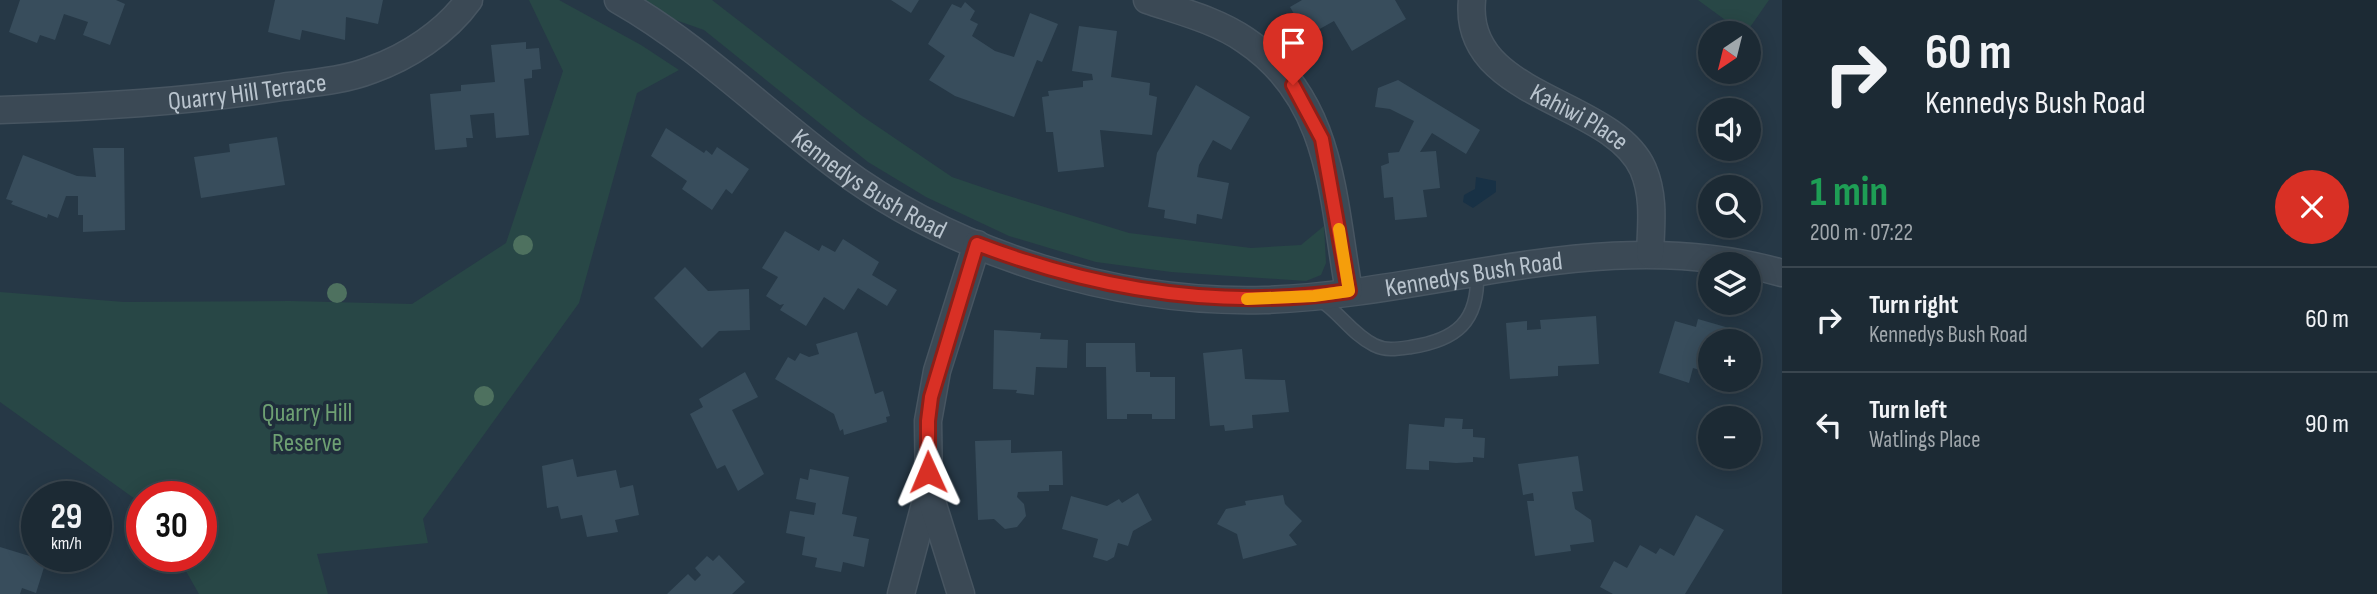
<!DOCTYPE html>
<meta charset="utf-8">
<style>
:root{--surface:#1c2a34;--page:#293640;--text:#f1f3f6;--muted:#a0a7ac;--line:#3a464f}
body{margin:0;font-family:"Sofia Sans Condensed",sans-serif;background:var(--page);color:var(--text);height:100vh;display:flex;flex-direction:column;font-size:26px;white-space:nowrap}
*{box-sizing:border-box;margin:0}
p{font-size:23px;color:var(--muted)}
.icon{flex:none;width:38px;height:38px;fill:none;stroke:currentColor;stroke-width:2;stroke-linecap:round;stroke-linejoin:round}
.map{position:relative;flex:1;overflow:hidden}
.details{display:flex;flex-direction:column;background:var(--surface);width:595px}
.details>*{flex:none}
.guide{background:#1c2a34;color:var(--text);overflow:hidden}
.needle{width:46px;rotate:215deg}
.buttons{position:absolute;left:1698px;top:21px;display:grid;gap:14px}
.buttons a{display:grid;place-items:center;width:63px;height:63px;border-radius:50%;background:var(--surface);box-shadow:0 4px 18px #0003,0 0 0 2px var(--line);font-size:35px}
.speed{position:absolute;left:21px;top:481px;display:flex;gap:14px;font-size:35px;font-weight:700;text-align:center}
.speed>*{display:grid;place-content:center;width:91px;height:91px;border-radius:50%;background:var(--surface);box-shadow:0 4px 18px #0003,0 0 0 2px var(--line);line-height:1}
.speed small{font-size:18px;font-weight:400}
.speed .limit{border:10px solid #d22;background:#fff;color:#111}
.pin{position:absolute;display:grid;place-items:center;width:60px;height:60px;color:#fff;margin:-72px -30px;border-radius:50% 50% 50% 0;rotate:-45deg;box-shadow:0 0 7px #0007}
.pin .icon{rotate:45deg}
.me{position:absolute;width:77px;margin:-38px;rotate:359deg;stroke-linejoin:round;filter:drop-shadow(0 0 5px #0008)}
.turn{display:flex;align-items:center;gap:24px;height:147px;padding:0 28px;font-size:32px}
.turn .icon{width:91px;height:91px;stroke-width:2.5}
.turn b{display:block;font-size:49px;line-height:60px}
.round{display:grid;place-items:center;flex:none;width:74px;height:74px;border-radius:37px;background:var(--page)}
.headline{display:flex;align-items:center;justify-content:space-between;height:119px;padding:0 28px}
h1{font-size:42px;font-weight:700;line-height:52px;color:#1e9e55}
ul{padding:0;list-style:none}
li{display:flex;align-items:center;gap:21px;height:105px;padding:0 28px;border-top:2px solid var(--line)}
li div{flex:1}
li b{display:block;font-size:26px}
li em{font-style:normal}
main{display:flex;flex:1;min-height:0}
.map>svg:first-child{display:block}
.green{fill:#284746}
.water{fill:#183145}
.building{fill:#384d5c}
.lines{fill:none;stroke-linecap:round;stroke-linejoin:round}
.lane-casing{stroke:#475561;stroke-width:15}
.street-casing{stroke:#475561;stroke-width:29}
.lane{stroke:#3b4955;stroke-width:12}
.street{stroke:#3b4955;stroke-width:26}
.tree{fill:#4e715f}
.route-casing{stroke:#8d1f18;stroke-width:18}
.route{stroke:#d93025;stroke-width:12}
.slow{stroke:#f59e0b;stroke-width:12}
.labels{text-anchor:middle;stroke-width:7;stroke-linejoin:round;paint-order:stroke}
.street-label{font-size:26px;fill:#b9c4ce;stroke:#1f2e3b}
.park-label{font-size:26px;fill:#6ea073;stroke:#1f2e3b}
</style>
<main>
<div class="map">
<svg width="1782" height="594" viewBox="0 0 1782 594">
<rect width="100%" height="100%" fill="#263846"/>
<path class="green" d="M529 0H559L641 45 679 70 637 93 579 303 423 519 428 543 317 554 328 594H199L178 557 201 556V497H142V504L0 402V292L124 302 290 301 412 304 506 243 563 71Z
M619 0H712L862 116 952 177 999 193 1129 233 1251 248 1301 245 1324 226 1326 263 1321 275 1306 281 1171 272 1096 262 1009 236 926 197 868 162 704 30Z
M1698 0H1769L1746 33H1743Z"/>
<path class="water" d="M1476 177 1496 181V192L1473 208 1463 202 1464 195 1475 189Z"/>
<path class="building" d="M20 0H116L125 4 110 45 83 35 88 22 64 14 55 40 40 35 37 43 9 32Z
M275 0H383L378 24 346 17 345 40 302 30 300 40 268 32Z
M891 0H919L911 13Z
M1302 0H1395L1406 19 1352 51 1334 21 1307 36 1290 7Z
M965 2 975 11 970 20 978 24 972 36 995 51 1014 57 1030 13 1058 24 1042 62 1037 60 1014 117 955 96 929 80 945 56 928 44 952 4 961 8Z
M1079 26 1117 31 1111 77 1150 83 1149 95 1157 97 1152 135 1100 130 1104 167 1058 172 1053 132H1046L1042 97 1049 96 1048 91 1083 87V81L1093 80 1092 74 1072 71Z
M526 42V49L539 48 541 69 532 70V78L524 79 529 135 496 138 494 113 470 115 473 138H466L467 147 435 150 430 94 461 91V85L495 82 491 45Z
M1398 80 1480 130 1466 154 1432 133 1420 152 1436 151 1440 188 1423 190 1427 217 1395 220 1393 197 1384 198 1381 166 1389 163 1388 153 1399 152 1414 121 1390 109 1375 107 1378 88Z
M1196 85 1250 117 1231 150 1213 140 1199 165 1197 177 1229 183 1222 219 1197 214 1196 224 1164 218 1165 210 1148 207 1157 153Z
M666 128 704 153 706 150 712 155 717 147 749 169 732 194 726 189 712 210 682 189 687 181 651 156Z
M277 137 285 185 201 198 194 157 230 152 229 144Z
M93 148H124L125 230 83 232V215H78V196H66L58 218 48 214 47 218 11 204 13 201 6 199 23 155 77 176 96 177Z
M785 231 819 251 822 245 835 252 843 239 879 262 872 275 897 290 887 306 858 288 844 310 824 297 806 326 780 310 784 304 780 305 766 296 778 277 762 268Z
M685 267 708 291 749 289 750 330 719 331 702 348 654 298Z
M1596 316 1599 364 1558 366V376L1510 379 1506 323 1527 321V330L1541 329 1540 320Z
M1698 319 1729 328 1727 337 1739 341H1710V373L1693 368 1689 383 1659 373 1675 321 1696 327Z
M994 330 1041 333 1040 339 1068 340 1067 368 1036 367 1034 395 1016 393 1017 390 993 389Z
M857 332 875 394 883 391 890 416 886 417 887 422 844 435 843 429 840 431 834 414 775 379 788 357 795 361 800 353 809 357 819 354 816 344Z
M1086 343H1135L1136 372H1150V377H1175V419H1152V414H1127V419H1107L1106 367H1086Z
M1242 349 1245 379 1285 380 1289 412 1252 415 1253 428 1225 431 1224 425 1210 426 1203 353Z
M745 372 758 397 732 410 764 474 738 491 725 465 717 469 690 414 703 407 699 399Z
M1445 418 1463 419 1462 429H1473V437L1485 438 1484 458 1473 457V462L1456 463 1429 461V470L1406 469 1409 424 1444 427Z
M1011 440V453L1062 451 1063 485H1049V491L1018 492 1017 497 1024 504 1026 516 1017 527 1005 529 994 519 978 520 975 441Z
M1578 456 1583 491 1572 492 1575 509 1591 520 1594 542 1570 545 1571 551 1535 556 1527 501H1534L1533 493 1523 495 1518 464Z
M573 459 577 477 616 470 620 488 633 485 639 515 615 520 618 532 587 537 582 515 561 519 558 506 547 508 542 466Z
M810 469 849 477 842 514 857 517 853 536 869 539 864 567 843 562 841 572 815 567 817 558 802 555 805 537 786 533 790 511 814 515 816 503 796 499 800 478 808 480Z
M1138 493 1152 520 1133 531 1128 546 1118 543 1114 557 1107 561 1093 557 1098 539 1062 529 1071 496 1107 506 1119 499 1122 503Z
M1283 495 1285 504 1302 521 1289 535 1297 545 1243 559 1237 534 1217 524 1226 509 1246 505 1245 501Z
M1696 515 1724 530 1685 594H1613L1600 587 1614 561 1627 568 1640 545 1656 554 1660 548 1674 556Z
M0 547 46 561 36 593 22 588 20 594H0Z
M719 555 745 582 732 594H667L688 574 695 581 701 575 695 568 707 556 713 561Z"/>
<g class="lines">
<defs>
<path id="lane" d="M1320 300C1340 313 1352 334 1374 345 1386 351 1397 349 1411 347 1456 340 1479 322 1477 273"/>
<g id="street">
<path id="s1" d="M618 0C699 46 764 112 838 167 956 255 1118 304 1265 300 1440 294 1607 222 1782 273"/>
<path d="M1147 0C1179 11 1216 20 1245 40 1333 99 1332 197 1349 291"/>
<path id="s2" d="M1472 0C1462 99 1612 99 1643 169 1655 197 1651 225 1650 254"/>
<path id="s3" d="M0 110C95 107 188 102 282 87 311 83 343 81 371 70 408 57 446 32 469 0"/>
<path d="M901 594 928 493"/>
<path d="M961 594 929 492 928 421 937 371 977 244"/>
</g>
</defs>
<use href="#lane" class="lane-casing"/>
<use href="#street" class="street-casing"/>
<use href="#lane" class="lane"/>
<use href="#street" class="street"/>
</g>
<g class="tree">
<circle cx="523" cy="245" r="10"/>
<circle cx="337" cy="293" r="10"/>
<circle cx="484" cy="396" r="10"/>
</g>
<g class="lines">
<defs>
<path id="route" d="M928 472V421L931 397 977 244C1097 290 1222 310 1349 291L1322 139 1293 85"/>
</defs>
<use href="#route" class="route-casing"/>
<use href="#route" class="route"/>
<path class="slow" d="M1247 299 1314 296 1349 291 1339 229"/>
</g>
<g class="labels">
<g class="street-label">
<text dy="9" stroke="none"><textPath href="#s3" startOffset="248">Quarry Hill Terrace</textPath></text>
<text dy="9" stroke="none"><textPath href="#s2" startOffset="170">Kahiwi Place</textPath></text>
<text dy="9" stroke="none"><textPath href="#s1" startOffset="312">Kennedys Bush Road</textPath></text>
<text dy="9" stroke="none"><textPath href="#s1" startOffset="942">Kennedys Bush Road</textPath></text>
</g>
<g class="park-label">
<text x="307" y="421">Quarry Hill<tspan x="307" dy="30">Reserve</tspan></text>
</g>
</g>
</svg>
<div class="buttons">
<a><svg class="needle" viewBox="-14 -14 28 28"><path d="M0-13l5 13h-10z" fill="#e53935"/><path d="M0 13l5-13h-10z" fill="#a0a7ac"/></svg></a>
<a><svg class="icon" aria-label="sound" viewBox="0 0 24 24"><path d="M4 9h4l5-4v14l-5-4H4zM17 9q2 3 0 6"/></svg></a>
<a><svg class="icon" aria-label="search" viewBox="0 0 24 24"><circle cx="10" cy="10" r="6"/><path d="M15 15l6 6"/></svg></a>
<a><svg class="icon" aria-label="layers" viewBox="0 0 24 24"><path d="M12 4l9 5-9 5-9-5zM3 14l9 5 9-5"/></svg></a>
<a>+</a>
<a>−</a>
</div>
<div class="speed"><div>29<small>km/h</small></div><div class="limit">30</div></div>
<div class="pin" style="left:1293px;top:85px;background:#d93025"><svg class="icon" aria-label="arrive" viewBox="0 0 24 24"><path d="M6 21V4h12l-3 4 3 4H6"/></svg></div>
<svg class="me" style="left:928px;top:472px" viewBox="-20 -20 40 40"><path d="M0-17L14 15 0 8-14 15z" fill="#d93025" stroke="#fff" stroke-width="4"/></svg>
</div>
<section class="details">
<div class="guide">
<div class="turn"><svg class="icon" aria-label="right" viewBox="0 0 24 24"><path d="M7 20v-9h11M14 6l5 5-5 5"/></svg><div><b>60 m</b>Kennedys Bush Road</div></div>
</div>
<div class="headline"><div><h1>1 min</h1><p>200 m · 07:22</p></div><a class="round" style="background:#d93025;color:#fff"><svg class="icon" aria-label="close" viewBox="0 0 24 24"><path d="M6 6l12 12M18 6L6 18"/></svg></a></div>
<ul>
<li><svg class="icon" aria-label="right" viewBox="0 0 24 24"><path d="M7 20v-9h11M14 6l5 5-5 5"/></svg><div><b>Turn right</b><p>Kennedys Bush Road</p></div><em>60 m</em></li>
<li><svg class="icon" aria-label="left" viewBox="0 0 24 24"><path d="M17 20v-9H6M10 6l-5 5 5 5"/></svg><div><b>Turn left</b><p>Watlings Place</p></div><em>90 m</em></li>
</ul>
</section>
</main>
